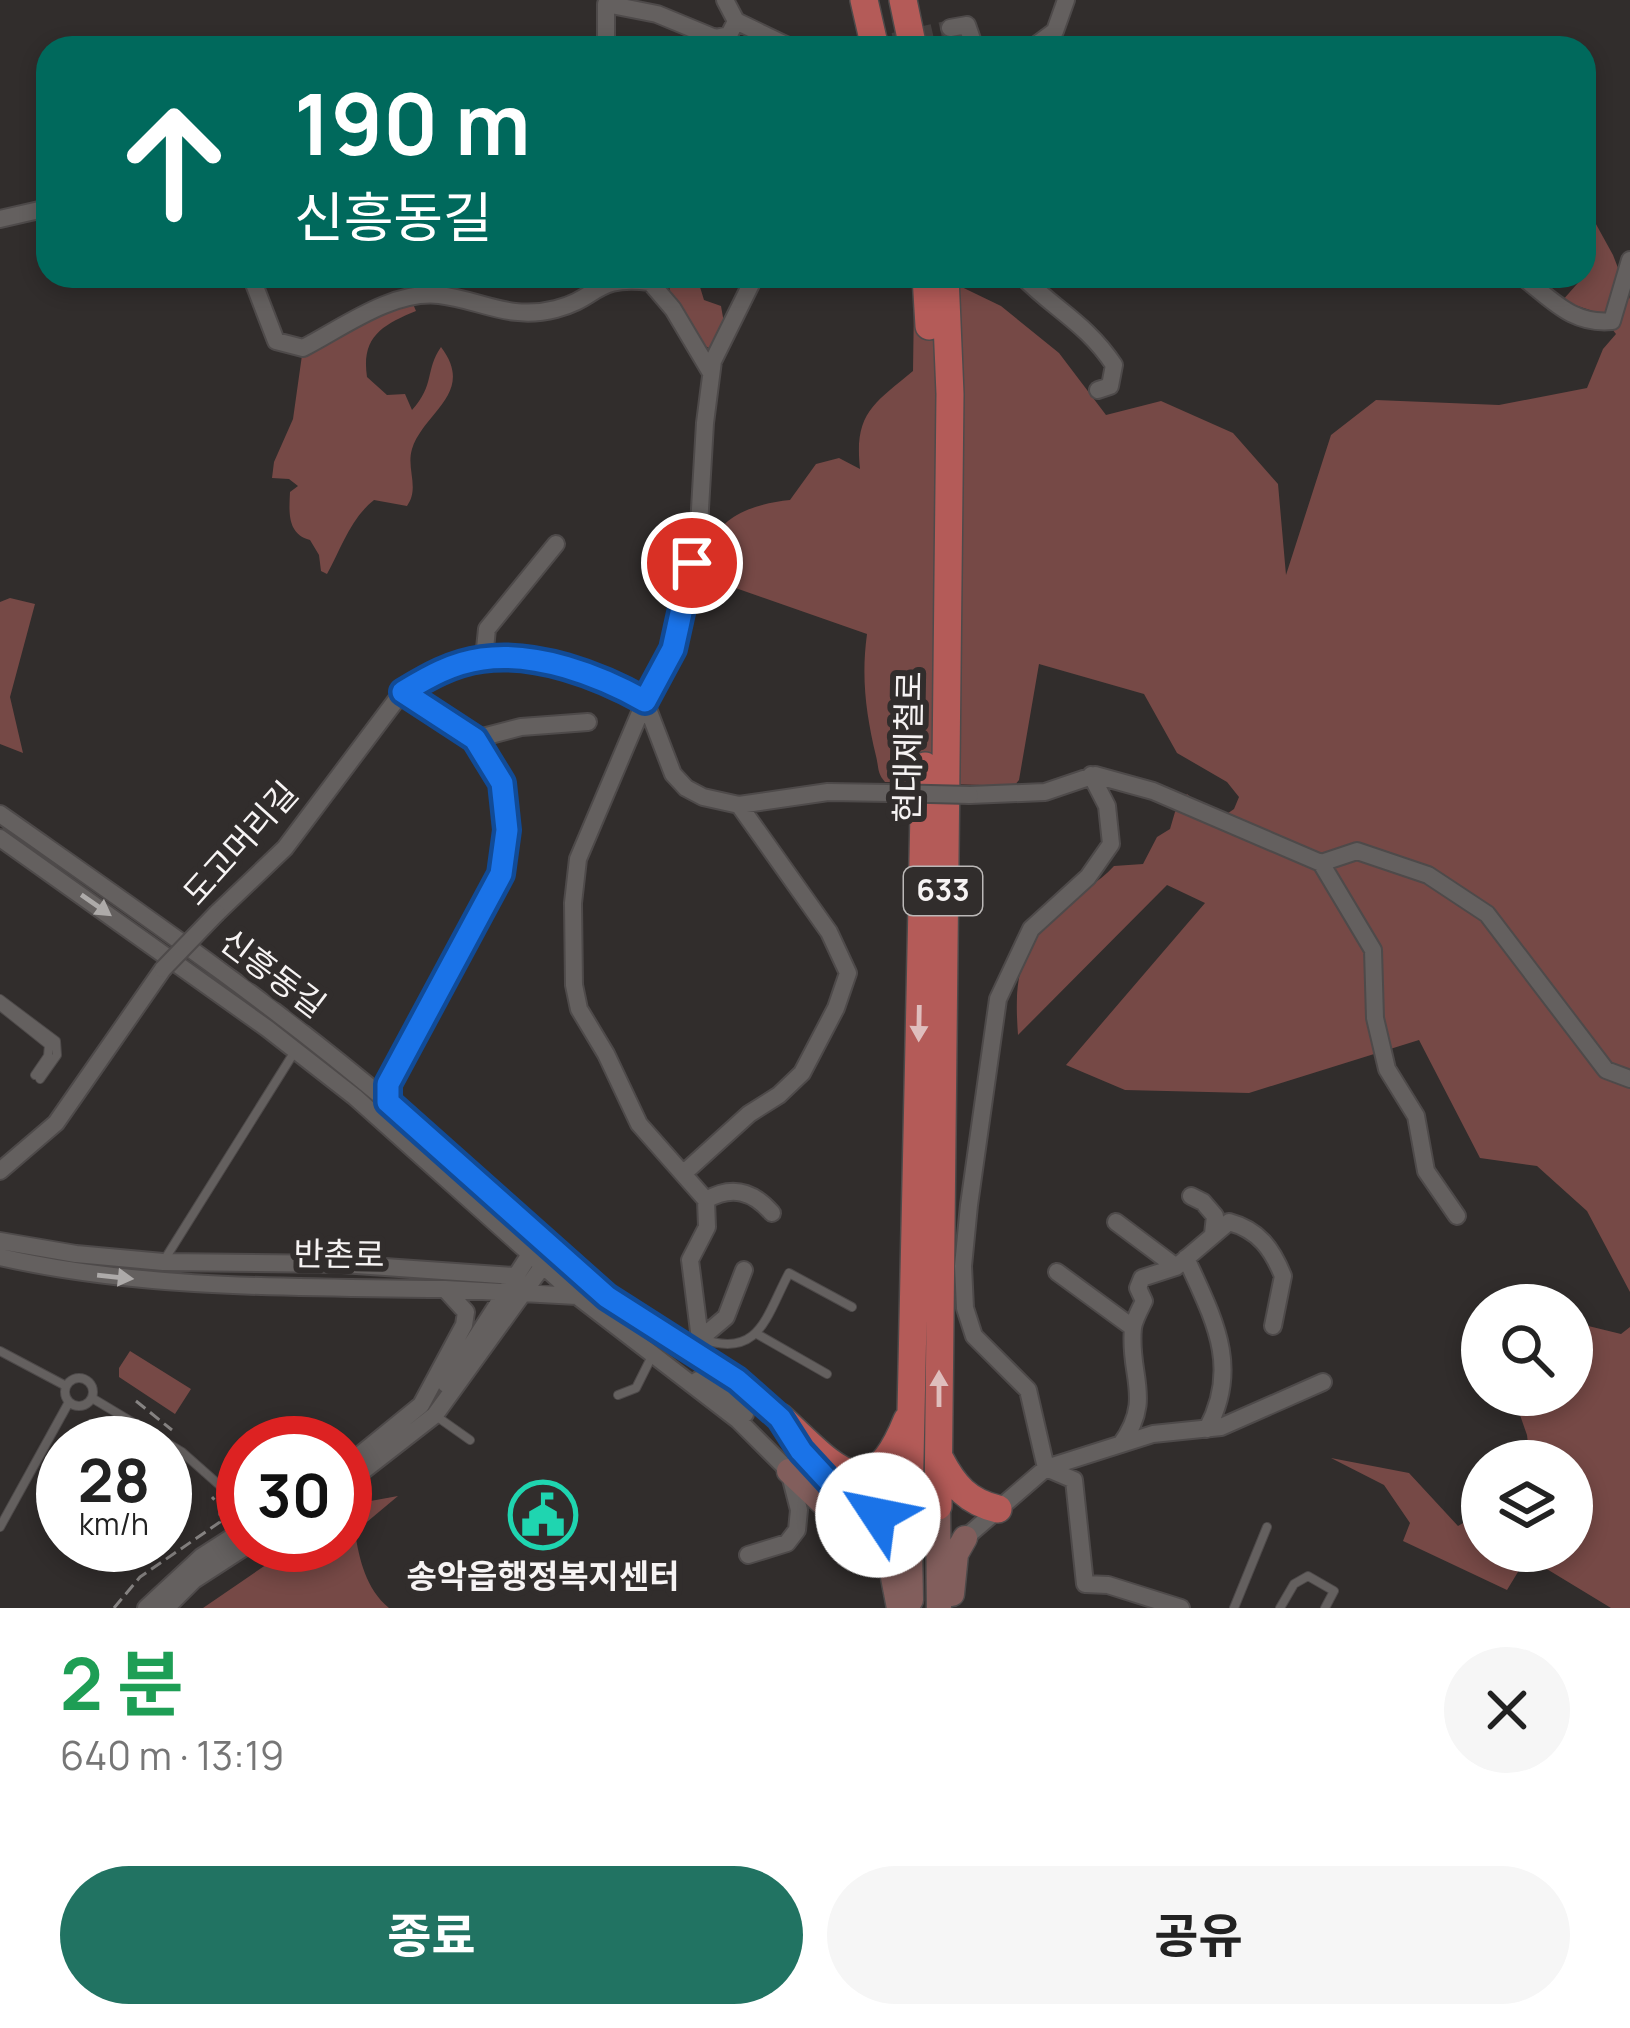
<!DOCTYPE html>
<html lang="ko">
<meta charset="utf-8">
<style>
:root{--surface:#fff;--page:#f6f6f6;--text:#222;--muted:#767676;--accent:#217362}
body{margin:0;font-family:Manrope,"Noto Sans KR",sans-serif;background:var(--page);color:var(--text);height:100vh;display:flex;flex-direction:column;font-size:45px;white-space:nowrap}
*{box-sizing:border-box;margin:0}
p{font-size:39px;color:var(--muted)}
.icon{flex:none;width:66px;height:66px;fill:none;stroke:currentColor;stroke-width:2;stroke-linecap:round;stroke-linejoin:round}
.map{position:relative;height:1608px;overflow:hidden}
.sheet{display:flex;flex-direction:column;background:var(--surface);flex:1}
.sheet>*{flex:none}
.banner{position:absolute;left:36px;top:36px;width:1560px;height:252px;border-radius:36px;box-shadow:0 6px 18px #0003;background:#00695c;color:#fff;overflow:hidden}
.controls{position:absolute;left:1461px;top:1284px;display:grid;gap:24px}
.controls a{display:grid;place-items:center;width:132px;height:132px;border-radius:50%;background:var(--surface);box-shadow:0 6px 18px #0003;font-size:60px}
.speed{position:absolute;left:36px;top:1416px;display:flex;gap:24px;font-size:60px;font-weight:700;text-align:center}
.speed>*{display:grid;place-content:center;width:156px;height:156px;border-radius:50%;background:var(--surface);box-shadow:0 6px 18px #0003;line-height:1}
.speed small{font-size:30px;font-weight:400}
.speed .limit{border:18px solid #d22;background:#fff;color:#111}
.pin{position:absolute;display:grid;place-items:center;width:102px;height:102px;color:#fff;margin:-51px;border:6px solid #fff;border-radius:50%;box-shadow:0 3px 12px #0007}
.me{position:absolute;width:132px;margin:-66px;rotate:304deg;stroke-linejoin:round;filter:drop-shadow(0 0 9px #0008)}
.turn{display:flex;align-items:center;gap:42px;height:252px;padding:0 60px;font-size:54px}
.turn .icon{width:156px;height:156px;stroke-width:2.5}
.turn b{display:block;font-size:84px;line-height:102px}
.round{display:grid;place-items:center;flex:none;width:126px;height:126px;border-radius:63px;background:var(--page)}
.head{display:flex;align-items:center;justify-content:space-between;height:204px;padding:0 60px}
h1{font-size:72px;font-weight:700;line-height:90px;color:#1e9e55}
.button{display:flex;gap:24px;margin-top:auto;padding:24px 60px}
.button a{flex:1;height:138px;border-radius:72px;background:var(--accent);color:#fff;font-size:48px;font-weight:700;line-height:138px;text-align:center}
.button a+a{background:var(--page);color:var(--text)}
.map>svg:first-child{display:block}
.green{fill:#764946}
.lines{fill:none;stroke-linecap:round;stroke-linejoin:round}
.minor-tunnel{stroke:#454140;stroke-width:16;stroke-dasharray:16 8;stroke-linecap:butt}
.service-casing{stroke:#4e4a4a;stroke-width:10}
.minor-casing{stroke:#4e4a4a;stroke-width:20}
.secondary-casing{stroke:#4e4a4a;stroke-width:27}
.trunk-casing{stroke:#4e4a4a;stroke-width:30}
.path{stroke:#868382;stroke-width:3;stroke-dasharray:12 6;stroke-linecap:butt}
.service{stroke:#64605f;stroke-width:8}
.minor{stroke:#64605f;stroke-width:16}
.secondary{stroke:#825e5c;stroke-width:24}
.trunk{stroke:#b45b58;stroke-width:27}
.minor-bridge-casing{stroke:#4e4a4a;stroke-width:20;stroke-linecap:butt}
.minor-bridge{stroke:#64605f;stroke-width:16}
.oneway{fill:#adaaa9}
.oneway2{fill:#dfbebd}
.route-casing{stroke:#114b97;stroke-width:30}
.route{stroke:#1a73e8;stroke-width:21}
.labels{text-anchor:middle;stroke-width:12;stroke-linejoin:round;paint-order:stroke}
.shield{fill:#312d2c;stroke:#bbb8b7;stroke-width:3}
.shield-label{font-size:30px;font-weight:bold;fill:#f6f3f3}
.street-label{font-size:33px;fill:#f6f3f3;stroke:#312d2c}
.poi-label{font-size:33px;font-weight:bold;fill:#f6f3f3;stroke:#312d2c}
</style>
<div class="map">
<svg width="1630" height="1608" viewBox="0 0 1630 1608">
<rect width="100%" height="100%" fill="#312d2c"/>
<path class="green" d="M1584 152 1586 206 1613 255 1630 299V1292L1587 1211 1537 1166 1480 1158 1419 1040 1249 1093 1125 1090 1066 1065 1205 903 1167 885 1018 1035C1014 979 1018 949 1062 907 1079 891 1098 884 1114 866L1143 864 1157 837 1170 829 1175 812 1187 794 1203 808 1224 816 1234 809 1239 797 1227 782 1177 753 1144 694 1039 664 1019 780 1014 786 885 782C877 773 879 768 876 756 866 714 861 678 867 634L727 585C689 529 740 505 790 500L816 464 839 458 860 469C854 414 873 404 913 371L914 302 943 278 1001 306 1059 353 1106 415 1161 401 1233 433 1278 484 1286 575 1331 435 1376 400 1499 405 1587 388 1603 349 1616 334 1599 313 1562 301 1584 276Z
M669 276H691L694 288 700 287 704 300 721 306 724 323 709 348C686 339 667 300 669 276Z
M413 304 416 311C382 325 361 337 367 377L387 395 405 394 412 410C435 385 425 370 441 347 476 393 424 412 412 449 406 469 420 488 407 506L374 500C350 519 341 549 327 574L321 571 319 555 310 540C287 534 289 512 290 492L298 486 289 479 272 478 274 462 293 419 303 348 357 319Z
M10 598 35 604 10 697 23 753 0 744V602Z
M1572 1322 1621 1334 1630 1327V1608H1611L1527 1557 1507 1590 1403 1541 1410 1523 1384 1485 1331 1458 1409 1473 1458 1526 1482 1512V1551H1572V1461H1530L1527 1435 1513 1395H1572Z
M130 1351 191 1389 175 1414 119 1377V1368Z
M398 1496 355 1532C359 1559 366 1589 389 1608H203L295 1545H345V1510L354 1504Z"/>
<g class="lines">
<path class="minor-tunnel" d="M870 46 950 28"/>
<defs>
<path id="service" d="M0 999 56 1041 57 1055 40 1079
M0 1006 49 1045 48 1056 35 1075
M163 1262 295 1051
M757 1334 827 1374
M702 1339C760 1359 766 1316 789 1273L852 1307
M0 1351 66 1386
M65 1392a14 14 0 1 1 28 0a14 14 0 1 1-28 0Z
M618 1395 636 1388 652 1356
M92 1398 182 1452 243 1506
M436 1416 470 1440
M0 1527 69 1402
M1234 1608 1267 1527
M1280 1608 1294 1584 1308 1576 1334 1591 1325 1608"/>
<path id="minor" d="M725 0 736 21 792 48
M950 28 967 25 975 48
M606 48V4L657 14 715 38 729 35 736 21
M1032 48 1055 31 1066 0
M0 219 48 208
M251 276 276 341 303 348C342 328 392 290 439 295 482 300 509 321 556 309 599 298 594 275 650 282L673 309 711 373
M1022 276C1055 310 1086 323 1114 365L1110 386 1098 390
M1521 276C1551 298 1571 325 1612 321L1630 260
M484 658 487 629 556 544
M475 739 521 727 588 722
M1091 775 1107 806 1111 844 1088 877 1031 929 998 999 969 1205 963 1266 965 1308 974 1336 1028 1390 1046 1468 1074 1480 1085 1584 1108 1585 1181 1608
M970 795 1045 792 1095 775 1153 791 1321 863 1357 851 1428 875 1487 914 1606 1070 1630 1079
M0 814C132 907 265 998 388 1102 462 1165 529 1238 607 1297 656 1334 752 1372 783 1424
M0 838 268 1029 355 1097 577 1296
M1321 863 1373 950 1375 1018 1387 1069 1416 1116 1426 1171 1457 1216
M217 913 285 848 403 691 441 670 484 658 530 660 609 681 645 701 673 774 686 788 703 797 739 805 828 792 891 793
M388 1102 389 1084 501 874 507 830 502 783 475 739 403 691
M0 1171 56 1123 163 969
M684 1173 749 1114 779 1095 802 1073 836 1008 848 973 829 932 739 805
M1191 1196 1203 1202 1215 1216 1213 1234
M706 1200C732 1185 753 1191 772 1213
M1116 1222 1176 1267
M0 1241 76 1254 163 1262 342 1264 514 1276
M0 1257C146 1290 296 1287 445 1289L466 1312 464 1325 421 1405 345 1467
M1186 1258C1213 1318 1241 1366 1207 1429
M744 1270 726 1317 700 1339 690 1260 707 1227 706 1200 639 1124 606 1054 579 1009 574 985 573 903 578 859 645 701 673 649 699 526 705 423 713 361 755 276
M1057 1272 1132 1327
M445 1289 577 1296 738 1420 789 1471 799 1510 797 1530 787 1543 748 1555
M698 1380 721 1391 745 1414
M446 1384 536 1245
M1121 1444C1154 1399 1128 1375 1133 1328 1134 1320 1140 1309 1144 1301L1138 1288 1142 1278 1176 1267 1229 1222C1259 1230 1272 1249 1283 1276L1273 1326
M800 1450C830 1485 862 1517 910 1522
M345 1485 435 1415 547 1260
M965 1538 1046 1468 1153 1434 1221 1427 1323 1382
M146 1608 201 1557 243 1530
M166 1608 194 1580 248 1545"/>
<path id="secondary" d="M789 1471 891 1567 899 1608
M909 1505 911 1600
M938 1506 939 1608
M952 1594 956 1554 965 1538"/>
<path id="trunk" d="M864 0 875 48
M903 0 913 48
M926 276 929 326
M780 1417C832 1464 868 1517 907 1420
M940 1459C954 1486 968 1502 998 1509
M909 1505 925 766
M938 1506 950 394 945 276"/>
</defs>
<use href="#service" class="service-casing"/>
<use href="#minor" class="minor-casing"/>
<use href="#secondary" class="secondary-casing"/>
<use href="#trunk" class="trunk-casing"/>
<path class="path" d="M136 1401 172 1430
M114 1608 140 1577 220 1522V1506L212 1497"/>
<use href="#service" class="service"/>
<use href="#minor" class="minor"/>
<use href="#secondary" class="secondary"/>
<use href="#trunk" class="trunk"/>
<defs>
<path id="minor-bridge" d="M891 793 970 795
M163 969 217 913"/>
</defs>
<use href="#minor-bridge" class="minor-bridge-casing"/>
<use href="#minor-bridge" class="minor-bridge"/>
</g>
<defs><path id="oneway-solid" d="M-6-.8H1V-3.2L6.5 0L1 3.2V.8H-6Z" transform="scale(3)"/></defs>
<g class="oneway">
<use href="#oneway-solid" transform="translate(96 905) rotate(35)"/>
<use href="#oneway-solid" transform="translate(115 1277) rotate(6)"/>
</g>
<g class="oneway2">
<use href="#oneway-solid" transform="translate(919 1023) rotate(91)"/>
<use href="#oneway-solid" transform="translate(939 1389) rotate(-90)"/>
</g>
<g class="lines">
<defs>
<path id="route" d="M692 563 673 649 645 701C599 675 535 651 482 659 452 663 428 677 403 692L475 739 502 783 507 830 501 874 388 1084V1102L607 1297 737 1380 780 1418 801 1451 837 1490 878 1515"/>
</defs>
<use href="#route" class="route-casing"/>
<use href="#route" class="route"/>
</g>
<defs>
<symbol id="civic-ring" viewBox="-11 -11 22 22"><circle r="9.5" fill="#312d2c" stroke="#1fd5b0" stroke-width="1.5"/><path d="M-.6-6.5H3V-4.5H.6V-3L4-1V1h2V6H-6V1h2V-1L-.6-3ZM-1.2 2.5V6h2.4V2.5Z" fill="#1fd5b0"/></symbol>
</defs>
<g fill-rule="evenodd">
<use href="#civic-ring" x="505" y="1477" width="76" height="76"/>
</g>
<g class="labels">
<rect class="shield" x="904" y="867" width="78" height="48" rx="9"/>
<g class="shield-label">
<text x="943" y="901">633</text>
</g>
<g class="street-label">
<text transform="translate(908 747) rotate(-89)" y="12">현대제철로</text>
<text transform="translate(240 843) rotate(-48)" y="12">도고머리길</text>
<text transform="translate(273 973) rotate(37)" y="12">신흥동길</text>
<text transform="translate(339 1254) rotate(1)" y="12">반촌로</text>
</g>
<g class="poi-label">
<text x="543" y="1588">송악읍행정복지센터</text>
</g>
</g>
</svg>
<div class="controls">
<a><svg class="icon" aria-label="search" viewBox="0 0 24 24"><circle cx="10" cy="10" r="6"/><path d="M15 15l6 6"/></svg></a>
<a><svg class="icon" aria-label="layers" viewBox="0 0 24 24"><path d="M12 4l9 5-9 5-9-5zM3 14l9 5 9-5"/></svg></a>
</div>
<div class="speed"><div>28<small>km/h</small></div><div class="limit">30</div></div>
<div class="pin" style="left:692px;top:563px;background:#d93025"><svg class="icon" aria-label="arrive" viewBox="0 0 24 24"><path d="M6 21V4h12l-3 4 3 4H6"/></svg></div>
<svg class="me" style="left:878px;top:1515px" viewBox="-20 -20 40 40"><circle r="19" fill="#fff"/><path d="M0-13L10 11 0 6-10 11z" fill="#1a73e8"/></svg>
<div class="banner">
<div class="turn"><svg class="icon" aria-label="ahead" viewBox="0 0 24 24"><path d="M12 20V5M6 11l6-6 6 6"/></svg><div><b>190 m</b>신흥동길</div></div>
</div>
</div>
<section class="sheet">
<div class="head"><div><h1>2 분</h1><p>640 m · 13:19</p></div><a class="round"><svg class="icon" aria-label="close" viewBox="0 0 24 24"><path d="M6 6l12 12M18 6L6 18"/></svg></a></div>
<div class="button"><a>종료</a><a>공유</a></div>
</section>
